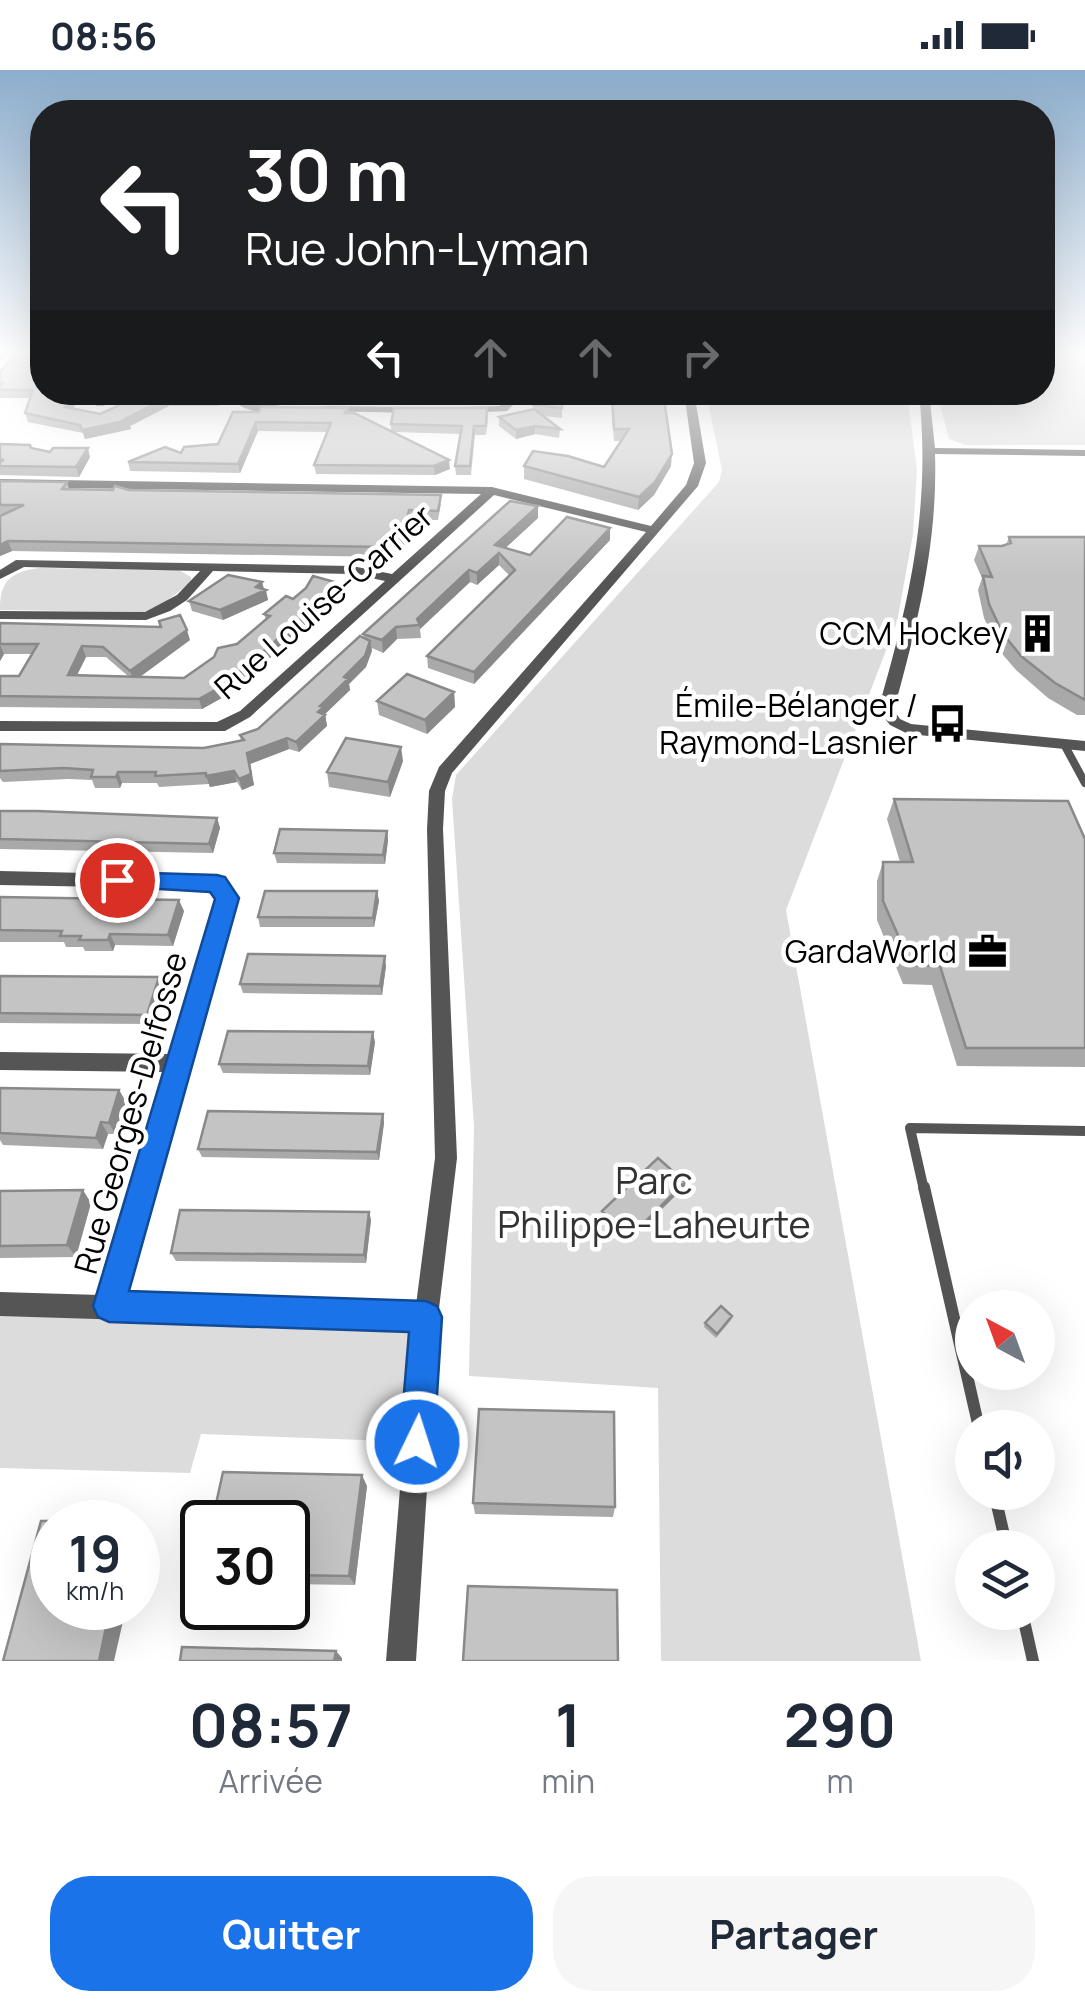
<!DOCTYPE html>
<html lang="fr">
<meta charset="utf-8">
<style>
:root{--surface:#fff;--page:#f6f6f7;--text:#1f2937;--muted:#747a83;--accent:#1a73e8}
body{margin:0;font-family:Manrope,sans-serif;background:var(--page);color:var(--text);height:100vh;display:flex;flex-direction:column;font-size:38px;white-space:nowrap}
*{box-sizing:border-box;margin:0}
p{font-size:32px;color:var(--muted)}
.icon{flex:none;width:55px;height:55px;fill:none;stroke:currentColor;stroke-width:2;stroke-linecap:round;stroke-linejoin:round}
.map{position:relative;height:1591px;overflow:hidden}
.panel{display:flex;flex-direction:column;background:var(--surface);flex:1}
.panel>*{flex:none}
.guide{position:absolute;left:30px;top:30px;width:1025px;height:305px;border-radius:40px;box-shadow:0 10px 40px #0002;background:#202124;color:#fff;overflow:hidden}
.needle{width:65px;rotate:319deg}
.tools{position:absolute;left:955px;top:1220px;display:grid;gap:20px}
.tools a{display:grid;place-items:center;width:100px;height:100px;border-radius:50%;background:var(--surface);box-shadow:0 10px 40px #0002;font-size:50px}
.speed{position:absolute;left:30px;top:1430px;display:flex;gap:20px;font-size:50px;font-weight:700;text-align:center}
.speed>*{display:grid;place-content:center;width:130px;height:130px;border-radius:50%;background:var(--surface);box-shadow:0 10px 40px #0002;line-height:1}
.speed small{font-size:25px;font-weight:400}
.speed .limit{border:5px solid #111;border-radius:15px;background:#fff;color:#111}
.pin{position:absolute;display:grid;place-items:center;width:85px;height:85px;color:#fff;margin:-42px;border:5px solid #fff;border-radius:50%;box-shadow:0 2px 10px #0007}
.me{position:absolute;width:110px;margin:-55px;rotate:4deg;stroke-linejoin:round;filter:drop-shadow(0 0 8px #0008)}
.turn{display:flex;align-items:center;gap:35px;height:210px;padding:0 50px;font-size:45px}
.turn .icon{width:130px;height:130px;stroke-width:2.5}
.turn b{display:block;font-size:70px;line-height:85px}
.lanes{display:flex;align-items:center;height:95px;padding:0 50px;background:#0003;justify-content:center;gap:50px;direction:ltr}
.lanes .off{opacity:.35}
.eta{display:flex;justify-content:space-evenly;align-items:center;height:170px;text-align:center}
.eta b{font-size:60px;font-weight:700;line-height:70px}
.button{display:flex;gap:20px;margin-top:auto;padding:20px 50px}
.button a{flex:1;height:115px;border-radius:40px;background:var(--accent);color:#fff;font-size:40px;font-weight:700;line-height:115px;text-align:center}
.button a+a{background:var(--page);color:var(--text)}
.status{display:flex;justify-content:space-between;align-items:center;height:70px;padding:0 50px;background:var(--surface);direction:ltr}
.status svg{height:28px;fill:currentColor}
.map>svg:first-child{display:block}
.green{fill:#dcdcdc}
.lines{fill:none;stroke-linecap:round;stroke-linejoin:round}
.lane-far2{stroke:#555;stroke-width:8}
.lane-far1{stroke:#555;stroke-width:10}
.lane{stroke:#555;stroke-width:12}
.street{fill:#555;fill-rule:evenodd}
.wall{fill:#a9a9a9;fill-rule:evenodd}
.shaded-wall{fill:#898989}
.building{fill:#c4c4c4;stroke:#898989;stroke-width:2.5}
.route{fill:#1a73e8;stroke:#114b97;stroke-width:2.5}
.labels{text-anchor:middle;stroke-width:9;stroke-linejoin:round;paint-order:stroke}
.street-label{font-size:32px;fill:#000;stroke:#fff}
.poi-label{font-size:32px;fill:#000;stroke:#fff;text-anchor:end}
.near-park-label{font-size:38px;fill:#333;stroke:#fff}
</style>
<div class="status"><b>08:56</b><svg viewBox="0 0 49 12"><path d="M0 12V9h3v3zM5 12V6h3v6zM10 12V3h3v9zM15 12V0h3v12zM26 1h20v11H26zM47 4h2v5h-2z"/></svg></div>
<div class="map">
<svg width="1085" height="1591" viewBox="0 0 1085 1591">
<rect width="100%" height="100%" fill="#fff"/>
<path class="green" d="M1043 283H1085V375H965L949 369 937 323 1042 322Z
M706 323H907L917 400 913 464 897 552 786 840 921 1591H661L658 1318 469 1306 474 1056 452 729 456 705 719 412 722 400Z
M39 498 179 500 191 507V512L159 537 144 542 0 540C0 511 10 502 39 498Z
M0 1236 426 1247 417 1372 201 1364 190 1403 0 1398Z"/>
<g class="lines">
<path class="lane-far2" d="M1065 676 1085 713"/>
<path class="lane-far1" d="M924 1120 910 1058 1085 1061"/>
<path class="lane" d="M924 1117 979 1358
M994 1422 1007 1478
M1022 1542 1033 1591"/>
<path class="street" d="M0 283H10L0 291Z
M102 322H113L104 336H96L95 334Z
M241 322H251L247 332C260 337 277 332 288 339 272 346 250 343 236 333Z
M504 322H514L513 335 507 341 464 343 459 340 464 337 500 336Z
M684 322H694L706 393 698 416 452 703 445 721 443 759 457 1088 438 1247 416 1591H386L413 1259 0 1246V1222L100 1225 167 1002 0 1000V982L172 984 218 829 212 819 0 815V801L217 806 223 808 236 829 124 1226 416 1235 435 1088 427 759 429 721 439 697 646 462 494 425 250 647 225 661H0V651L217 652 240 641 385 511 352 504 213 501 187 530 170 541 146 550 0 549V541L145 542 177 525 200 501 24 497 0 509V500L16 490 352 496 392 504 481 424 0 417V409L492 417 651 456 686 415 694 393Z
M919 322H929L935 378 1085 380V386L935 384C938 472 917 556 894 640L900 649 911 654 1085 671V681L908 664 890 655 878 640C910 529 931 439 919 322Z
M324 336 418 337 423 340 418 343 320 341V337Z"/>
</g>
<path class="wall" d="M0 302 42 322H84L73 338 100 344 118 336 127 322H225L218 336H169L130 356 131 359 85 369 83 363 28 352 25 343 30 328H0Z
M267 322H357L354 333 268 332Z
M398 322H490L489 333H398Z
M534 322H562V348L544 346 560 359 559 368 535 364 516 369 499 356V347L533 339Z
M610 322H663L671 396 654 425 638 440 524 409V396L604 397 621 371H614Z
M348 338V343L391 361V354L488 347 486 365H475L471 405H456L455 396 461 364 395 362 450 399 435 405 316 404 314 395 328 362 258 361 240 403 130 401 128 392 181 383 218 374 259 342Z
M0 374 32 378 90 387 79 407 0 405Z
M0 411 67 412 69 419 129 420 441 434 438 450H410L404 476 388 487 12 481 0 486 3 444H0Z
M538 448 505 478 530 485 610 470 474 614 428 598 427 586 509 505 499 495 477 515 470 512 420 559 421 568 397 569 383 583 372 578 366 597 349 614 350 620 325 644 327 656 299 682 289 679 250 694 254 715 242 720 237 712 210 717 209 714 159 717 157 713H122L120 718H95L92 710 68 709 3 712 0 708V674L204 678 241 671 240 665 258 659 364 568 363 564Z
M1009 467H1085V645H1077L1048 628 1016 600 998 579 984 548 978 520 982 508 974 490 979 476H1002L1006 475Z
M262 512 268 530 223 550 192 541 189 531Z
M344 524 227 625 202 639 0 637V606H19L32 584H4L0 591V553L190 570 140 607 184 608 237 574 266 550 264 544 293 529ZM86 587H106L128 606 77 605Z
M454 622 455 637 427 664 379 645 377 631Z
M403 691 390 727 329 717 327 702Z
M894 729 1085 769V997L957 996 932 915 903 914 877 850V811L883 792H900L887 749Z
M0 741 217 748 220 758 213 783 0 779Z
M387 761 388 770 385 794 277 793 274 783Z
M377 821 379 831 374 857H260L258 847Z
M0 827 184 841 173 876 115 875 113 881H85L83 877H66L64 872H0Z
M386 896 382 925 243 923 240 914Z
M0 906 163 917 151 954 0 953Z
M375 972 370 1005 223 1003 219 994Z
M0 1018 119 1020 126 1032 115 1064H108L103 1079 3 1075 0 1070Z
M383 1044 384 1053 379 1090 202 1087 198 1079Z
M685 1116 629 1172 601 1146 602 1141Z
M0 1121 91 1133 76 1187 0 1188Z
M369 1142 371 1150 366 1193 176 1191 171 1183Z
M732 1246 731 1250 716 1268 704 1257 705 1253Z
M367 1416 355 1515 288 1514V1452Z
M473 1433 615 1437 613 1447 475 1444Z"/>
<path class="shaded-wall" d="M75 322H84L68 345 65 337Z
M219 322H225L218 336 216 328Z
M166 328 169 336 130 356 131 359 85 369 82 360 125 349Z
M256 352 258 361 240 403 238 394Z
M535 356V364L516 369V360Z
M88 378 90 387 79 407 76 397Z
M672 384 671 396 654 425 638 440 639 427Z
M449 390 450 399 435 405 434 396Z
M538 436V448L499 484V495L477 515V503L495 475Z
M409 440 410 450 404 476 388 487 387 477Z
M610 458V470L474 614V602Z
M8 471 12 481 0 486V475Z
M469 500 470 512 420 559 417 549Z
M262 512 264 522 266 520 268 530 223 550 220 540Z
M342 514 344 524 227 625 202 639 199 629Z
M396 557 397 569 383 583 382 570Z
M187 560 190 570 134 611 130 601Z
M370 571 372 581 366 597 349 614 350 620 325 644 327 656 299 682 296 672 320 636Z
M0 575 4 584 0 591Z
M82 576 86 587 72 615 68 605Z
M454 622 455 637 427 664 425 650Z
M287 668 289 679 250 694 254 715 242 720 239 709 247 683Z
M401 677 403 691 390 727 388 712Z
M234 701 237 712 210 717 206 706Z
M118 702 122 713 120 718 116 707Z
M217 748 220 758 213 783 209 774Z
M387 761 388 770 385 794 383 785Z
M377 821 379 831 374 857 373 848Z
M179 830 184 841 173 876 168 865Z
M110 864 115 875 113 881 108 870Z
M385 886 386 896 382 925 380 916Z
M159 907 163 917 151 954 147 945Z
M373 962 375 972 370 1005 368 996Z
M119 1020 126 1032 115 1064 109 1053Z
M383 1044 384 1053 379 1090 377 1082Z
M101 1052 108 1064 103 1079 96 1068Z
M685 1112V1116L629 1172V1168Z
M83 1120 91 1133 76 1187 67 1175Z
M369 1142 371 1150 366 1193 364 1185Z
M362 1405 367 1416 355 1515 349 1506Z
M138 1456 142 1460 138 1481Z
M110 1538H126L114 1591H99Z
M336 1581 342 1588V1591H334Z"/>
<path class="building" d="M16 283H42V322H75L65 337 100 344 118 336 127 322H219L216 328H166L125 349 129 350 82 360 80 355 25 343 33 320H0V316L3 313H0V302Z
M267 322H354L353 324H266Z
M398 322H489L488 324Z
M534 322H562V338L533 335Z
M612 322H663L672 384 655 412 639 427 524 396 533 381 568 386 604 397 629 359H614Z
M261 337 348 338 345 343H354L449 390 434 396 314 395 331 353 256 352 238 394 128 392 165 377 181 383 184 377 218 374 233 342H259Z
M394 338H487L486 356H474L470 396H455L462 356 391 354Z
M534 339 560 359 535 356 516 360 499 347Z
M0 374 30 375 31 378 50 382 53 378H88L76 397 0 396V392L4 390H0Z
M0 411 67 412 62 419 113 420 115 416 129 420 441 425 438 441 409 440 403 466 387 477 8 471 0 475V446L24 435H0Z
M510 431 538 436 495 475 530 485 567 447 610 458 474 602 427 586 515 500 499 483 477 503 469 500 417 549 420 555 396 557 382 570 363 564Z
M1009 467H1085V630L1055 613 1021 586 1003 564 989 534 983 506 992 507 979 476H1002L1011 473Z
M228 505 262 512 256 517 266 520 220 540 189 531Z
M313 506 342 514 224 615 199 629 0 626V606H19L38 574H0V553L161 557 159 551 180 545 187 560 130 601 103 577 82 576 68 605 184 608 214 587 218 578 237 574 270 546 264 544 286 526 293 529 306 518Z
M360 566 370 571 365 586 344 607 348 609 320 636 324 637 318 642 325 645 296 672 287 668 247 683 251 704 239 709 234 701 206 706V703L155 706 156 702H118L116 707H91L93 700 63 698 0 701V674L204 678 244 670 240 665 258 659Z
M407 604 454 622 425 650 377 631Z
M346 668 401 677 388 712 327 702Z
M894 729 1068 731 1085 769V978H966L940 896 911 895 883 831V792H913Z
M0 741H37L217 748 209 774 0 769Z
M280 759 387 761 383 785 274 783Z
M265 821H377L373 848 258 847Z
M0 827 179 830 168 865 110 864 108 870H79L81 866H60L62 861 0 860Z
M248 884 385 886 380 916 240 914Z
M0 906 159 907 147 945 0 943Z
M228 961 373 962 368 996 219 994Z
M0 1018 119 1020 109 1053 101 1052 96 1068 0 1063Z
M208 1041 383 1044 377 1082 198 1079Z
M658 1088 685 1112 629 1168 602 1141Z
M83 1120 67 1175 0 1176V1121Z
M180 1140 369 1142 364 1185 171 1183Z
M721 1236 732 1246 717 1264 705 1253Z
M479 1339 614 1342 615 1437 473 1433Z
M223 1402 362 1405 349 1506 288 1505V1452H212Z
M130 1450 129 1452H52V1538H110L99 1591H3L41 1451Z
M468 1516 617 1520 618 1591H463Z
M182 1577 336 1581 334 1591H180Z"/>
<linearGradient id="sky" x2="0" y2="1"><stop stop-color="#8cadcc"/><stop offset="0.56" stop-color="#fff"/><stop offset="1" stop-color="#fff" stop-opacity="0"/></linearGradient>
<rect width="1085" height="506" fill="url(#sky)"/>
<path class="route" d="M117 802 217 805 225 807 239 828 129 1221 426 1231 437 1236 442 1247 434 1372 429 1384 417 1389 405 1384 400 1372 409 1262 109 1252 98 1247 93 1236 215 829 210 822 109 816 106 810Z"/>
<defs>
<symbol id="building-bare" viewBox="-9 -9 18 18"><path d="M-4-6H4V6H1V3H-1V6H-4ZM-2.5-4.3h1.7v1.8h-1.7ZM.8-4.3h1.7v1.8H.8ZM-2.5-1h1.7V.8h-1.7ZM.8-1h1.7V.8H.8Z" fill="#000" stroke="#fff" stroke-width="2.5" paint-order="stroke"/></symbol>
<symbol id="bus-bare" viewBox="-9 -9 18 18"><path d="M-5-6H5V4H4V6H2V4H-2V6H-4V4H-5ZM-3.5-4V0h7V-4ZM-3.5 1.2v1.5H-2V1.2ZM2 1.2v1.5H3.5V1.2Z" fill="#000" stroke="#fff" stroke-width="2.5" paint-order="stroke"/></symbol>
<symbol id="office-bare" viewBox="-9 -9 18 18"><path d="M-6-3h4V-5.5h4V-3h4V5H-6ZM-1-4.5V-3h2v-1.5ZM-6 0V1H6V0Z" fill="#000" stroke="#fff" stroke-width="2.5" paint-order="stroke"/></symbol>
</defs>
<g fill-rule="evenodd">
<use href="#building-bare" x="1010" y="536" width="55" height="55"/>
<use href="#bus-bare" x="920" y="626" width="55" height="55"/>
<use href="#office-bare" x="960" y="854" width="55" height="55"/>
</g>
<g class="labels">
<g class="street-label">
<text transform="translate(324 532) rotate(-41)" y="11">Rue Louise-Carrier</text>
<text transform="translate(131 1043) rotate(-74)" y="11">Rue Georges-Delfosse</text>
</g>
<g class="poi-label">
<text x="1008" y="575">CCM Hockey</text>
<text x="918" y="647">Émile-Bélanger /<tspan x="918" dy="37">Raymond-Lasnier</tspan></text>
<text x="957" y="893">GardaWorld</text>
</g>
<g class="near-park-label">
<text x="654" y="1124">Parc<tspan x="654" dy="44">Philippe-Laheurte</tspan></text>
</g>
</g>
</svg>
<div class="tools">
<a><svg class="needle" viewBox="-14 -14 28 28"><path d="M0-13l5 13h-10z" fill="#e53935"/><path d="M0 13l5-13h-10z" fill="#747a83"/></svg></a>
<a><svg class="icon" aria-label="sound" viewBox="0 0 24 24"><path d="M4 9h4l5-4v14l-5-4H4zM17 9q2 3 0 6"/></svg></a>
<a><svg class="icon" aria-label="layers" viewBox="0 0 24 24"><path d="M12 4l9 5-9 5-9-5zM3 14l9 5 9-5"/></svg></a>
</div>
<div class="speed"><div>19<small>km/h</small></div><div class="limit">30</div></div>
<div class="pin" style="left:117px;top:810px;background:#d93025"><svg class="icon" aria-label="arrive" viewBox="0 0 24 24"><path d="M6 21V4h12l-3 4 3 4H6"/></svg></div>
<svg class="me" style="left:417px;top:1372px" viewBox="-20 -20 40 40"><circle r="17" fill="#1a73e8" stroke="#fff" stroke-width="3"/><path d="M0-11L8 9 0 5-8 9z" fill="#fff"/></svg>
<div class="guide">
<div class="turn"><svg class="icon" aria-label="left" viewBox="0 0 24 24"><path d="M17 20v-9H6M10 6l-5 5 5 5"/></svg><div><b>30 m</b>Rue John-Lyman</div></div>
<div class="lanes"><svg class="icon" aria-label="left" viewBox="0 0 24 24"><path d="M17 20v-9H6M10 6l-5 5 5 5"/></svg><svg class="icon off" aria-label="ahead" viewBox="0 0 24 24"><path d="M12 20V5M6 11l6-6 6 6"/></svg><svg class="icon off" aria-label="ahead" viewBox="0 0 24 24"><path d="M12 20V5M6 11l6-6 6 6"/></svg><svg class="icon off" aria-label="right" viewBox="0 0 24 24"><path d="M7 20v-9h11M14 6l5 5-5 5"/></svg></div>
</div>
</div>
<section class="panel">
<div class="eta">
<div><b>08:57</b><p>Arrivée</p></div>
<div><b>1</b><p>min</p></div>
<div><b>290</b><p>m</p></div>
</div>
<div class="button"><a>Quitter</a><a>Partager</a></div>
</section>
